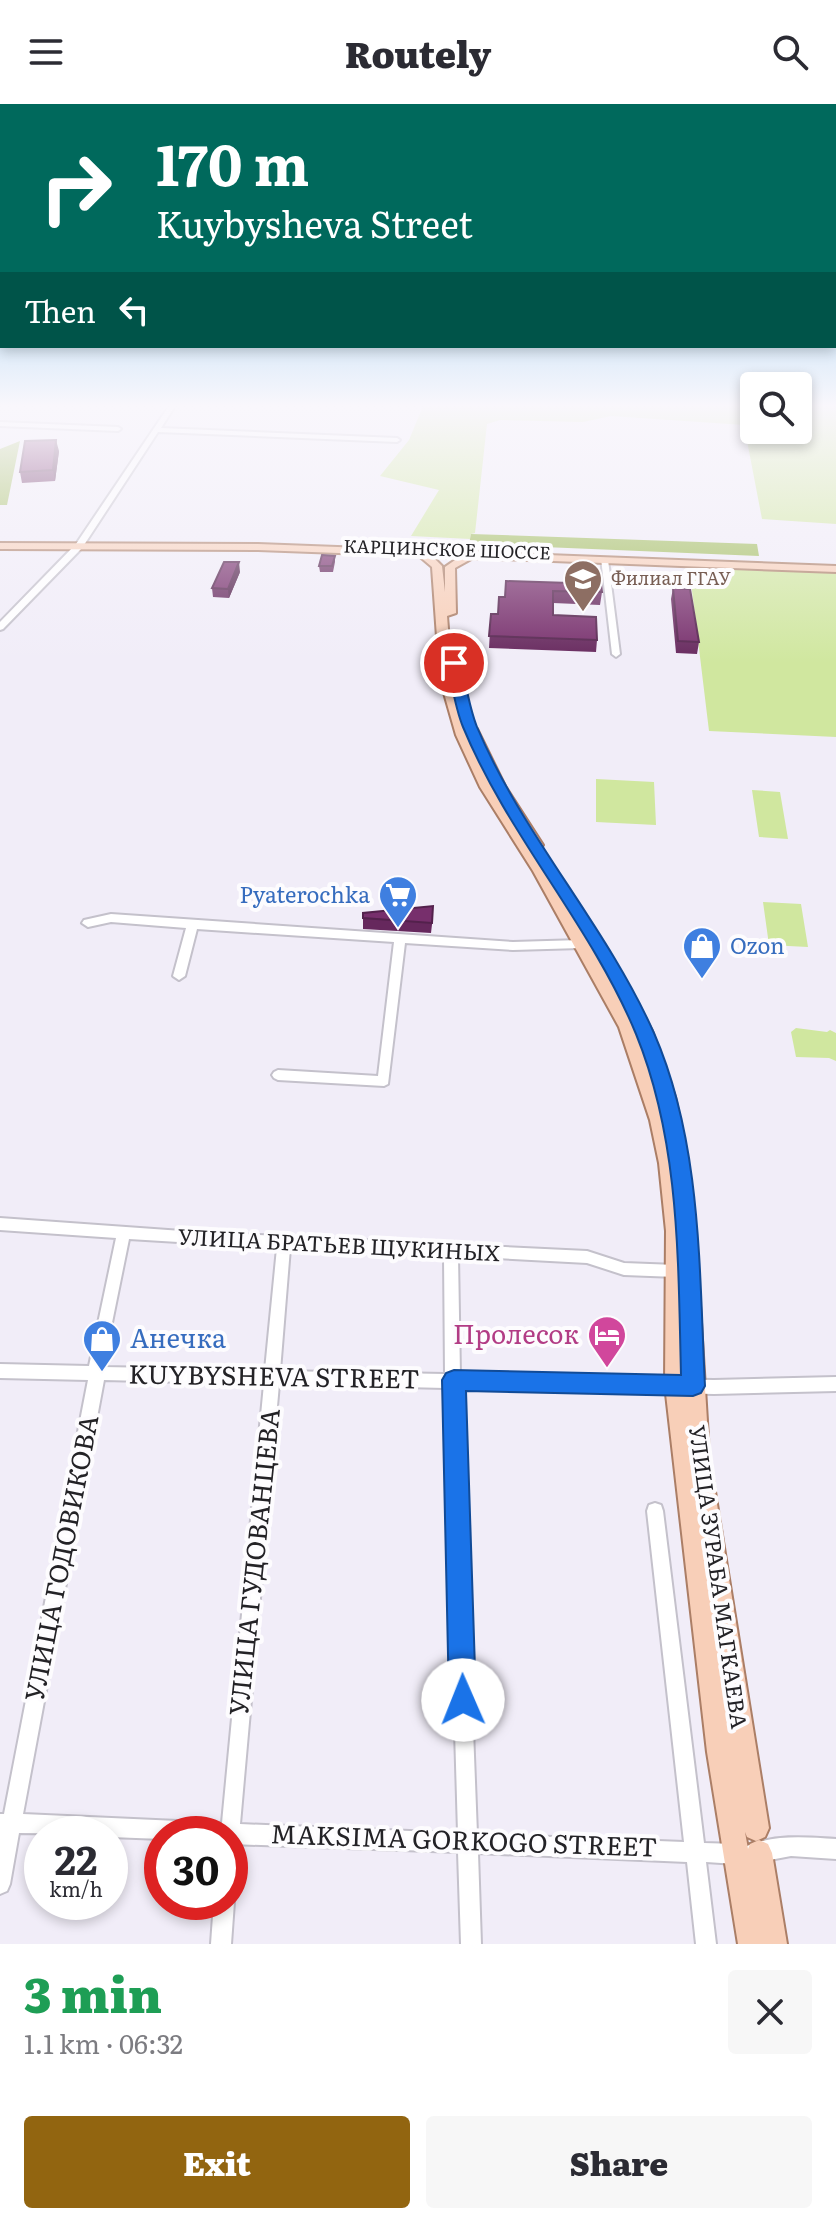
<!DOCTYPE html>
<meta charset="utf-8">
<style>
:root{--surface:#fff;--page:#f7f7f7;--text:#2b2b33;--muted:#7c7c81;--accent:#926510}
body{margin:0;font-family:Literata,serif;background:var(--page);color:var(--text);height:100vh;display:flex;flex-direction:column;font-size:30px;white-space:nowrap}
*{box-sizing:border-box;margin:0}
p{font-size:26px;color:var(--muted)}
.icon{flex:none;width:44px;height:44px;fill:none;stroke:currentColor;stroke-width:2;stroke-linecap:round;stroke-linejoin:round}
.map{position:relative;height:1840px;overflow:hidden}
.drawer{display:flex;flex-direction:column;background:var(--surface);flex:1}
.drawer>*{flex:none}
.hud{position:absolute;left:0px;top:0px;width:836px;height:244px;box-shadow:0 4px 12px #0003;background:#00695c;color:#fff;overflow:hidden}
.controls{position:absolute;left:740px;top:268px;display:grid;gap:16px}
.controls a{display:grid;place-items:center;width:72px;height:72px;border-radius:8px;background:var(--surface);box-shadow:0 4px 12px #0003;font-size:40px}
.speed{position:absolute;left:24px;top:1712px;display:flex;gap:16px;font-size:40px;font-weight:700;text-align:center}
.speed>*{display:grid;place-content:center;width:104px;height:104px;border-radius:50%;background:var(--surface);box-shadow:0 4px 12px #0003;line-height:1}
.speed small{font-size:20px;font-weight:400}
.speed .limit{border:12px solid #d22;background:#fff;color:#111}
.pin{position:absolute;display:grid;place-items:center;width:68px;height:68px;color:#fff;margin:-34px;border:4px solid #fff;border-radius:50%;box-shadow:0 2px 8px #0007}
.me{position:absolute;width:88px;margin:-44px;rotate:359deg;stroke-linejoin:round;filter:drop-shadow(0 0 6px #0008)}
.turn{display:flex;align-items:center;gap:28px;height:168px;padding:0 24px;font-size:36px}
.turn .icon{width:104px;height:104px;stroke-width:2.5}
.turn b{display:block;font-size:56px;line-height:68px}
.then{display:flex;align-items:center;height:76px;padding:0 24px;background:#0003;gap:16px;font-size:30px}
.round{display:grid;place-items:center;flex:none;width:84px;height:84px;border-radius:8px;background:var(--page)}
.overview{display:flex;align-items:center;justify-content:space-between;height:136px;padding:0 24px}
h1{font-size:48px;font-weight:800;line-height:60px;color:#1e9e55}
.button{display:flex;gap:16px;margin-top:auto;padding:16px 24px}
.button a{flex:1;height:92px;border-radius:8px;background:var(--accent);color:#fff;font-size:32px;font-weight:800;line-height:92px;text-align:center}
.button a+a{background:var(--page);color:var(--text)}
header{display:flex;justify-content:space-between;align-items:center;height:104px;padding:0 24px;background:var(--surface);font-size:36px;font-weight:800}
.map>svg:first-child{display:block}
.green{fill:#d0e79f}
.forest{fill:#a0bc5b}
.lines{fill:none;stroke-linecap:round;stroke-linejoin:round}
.minor-casing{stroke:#c4c1cb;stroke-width:4}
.major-casing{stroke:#ab7e66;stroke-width:4}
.minor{fill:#fff;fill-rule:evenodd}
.major{fill:#f8cfb8;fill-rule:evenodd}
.wall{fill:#66285d}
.shaded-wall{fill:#53214c}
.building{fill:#772f6c;stroke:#53214c;stroke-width:2}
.route{fill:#1a73e8;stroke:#114b97;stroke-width:2}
.labels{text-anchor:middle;stroke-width:8;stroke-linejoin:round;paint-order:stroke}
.far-street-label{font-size:18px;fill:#232226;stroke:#fdfcfe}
.far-education-label{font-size:18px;fill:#785e54;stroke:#fdfcfe;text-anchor:start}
.shop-label{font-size:22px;fill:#366cbe;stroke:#fdfcfe;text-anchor:end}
.street-label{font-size:22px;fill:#232226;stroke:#fdfcfe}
.near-hotel-label{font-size:26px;fill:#b23c85;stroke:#fdfcfe;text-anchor:end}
.near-shop-label{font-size:26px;fill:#366cbe;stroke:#fdfcfe;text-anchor:start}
.near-street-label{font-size:26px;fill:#232226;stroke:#fdfcfe}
</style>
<header><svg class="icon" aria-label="menu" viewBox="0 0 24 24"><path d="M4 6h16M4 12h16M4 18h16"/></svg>Routely<svg class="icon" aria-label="search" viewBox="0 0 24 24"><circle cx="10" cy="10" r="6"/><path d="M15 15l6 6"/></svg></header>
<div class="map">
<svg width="836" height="1840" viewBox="0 0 836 1840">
<rect width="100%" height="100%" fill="#f1edf8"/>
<path class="green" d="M423 302H754V326H798V302H836V420L762 415 744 321 611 312 583 318 500 316 487 320 475 429 471 430 470 435 411 432 439 386 380 372 409 336Z
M689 462 836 468V633L709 627Z
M596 675 654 678 656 721 596 718Z
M752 686 780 688 788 735 759 733Z
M763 798 801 800 808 843 769 841Z
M796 924 827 928 830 926 836 929V957L829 954 796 953 791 928Z"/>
<path class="forest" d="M20 337 7 401H0V345Z
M471 430 757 440 759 452 469 440Z"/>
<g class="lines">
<defs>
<path id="minor" d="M169 302H175L161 324 397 334 400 336 397 338 158 328 82 444 3 525 0 526V518L76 440Z
M0 318 118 323 121 325 118 327 0 322Z
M601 454 608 456 620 550 616 553 612 550Z
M111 810 513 838 581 836 587 840 581 844 513 846 405 839 388 980 384 982 278 976 274 974 272 971 274 968 278 966 378 972 394 838 197 825 185 872 179 876 173 872 186 824 111 818 88 823 82 819 84 816Z
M0 1114 196 1128 587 1147 624 1159 676 1161 681 1163 683 1167 681 1171 676 1173 624 1171 587 1159 458 1152 460 1271 714 1276 836 1273V1287L714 1290 460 1284 477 1730 684 1738 647 1407 649 1401 655 1399 661 1401 663 1407 704 1739 736 1740 743 1743 745 1748 747 1742C776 1730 806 1733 836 1735V1755L791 1752 754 1759 747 1756 745 1751 743 1757 736 1760 706 1758 716 1840H696L687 1758 478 1749 481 1840H461L458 1748 230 1740V1730H162V1735L110 1733V1730L19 1729 10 1780 7 1787 0 1790V1710H4L88 1276 0 1274V1260L89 1262 116 1134 0 1126ZM129 1135 277 1144 265 1266 103 1263ZM290 1144 444 1152 445 1270 280 1267ZM104 1276 264 1280 222 1719 23 1710ZM279 1280 445 1284 458 1729 240 1720Z
M230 1791 234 1798 231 1840H211L214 1798H230Z"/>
<path id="major" d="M0 439 258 440 836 462V468L473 454 455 464 456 509 447 512 452 575 466 623 471 621 477 625 505 682 543 741 541 744H533L564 797 575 796 622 871 652 927 675 993 685 1041 696 1136 709 1350 769 1724 765 1733 756 1737 747 1733 745 1728 748 1745 750 1740 759 1736 768 1740 772 1749 787 1840H738L707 1648 665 1281 666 1127 659 1059 650 1016 619 923 533 767 480 683 456 631 440 575 432 463 419 452 258 446 0 445ZM433 453 458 454 445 463V488L442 462Z"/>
</defs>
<use href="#minor" class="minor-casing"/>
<use href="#major" class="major-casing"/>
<use href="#minor" class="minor"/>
<use href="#major" class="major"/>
</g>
<path class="wall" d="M59 347 55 377 22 379 20 368Z
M335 452V458L333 468H320L319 462Z
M240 468 229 494 213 493 212 484Z
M506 477 602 488 600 501 553 499V511L597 536 596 548 489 544 491 510H498L505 493Z
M673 484 699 538 697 550 676 549 671 495Z
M433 812 431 829 363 825V814Z"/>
<path class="shaded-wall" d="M56 336 59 347 55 377 53 366Z
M239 458 240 468 229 494 228 485Z"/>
<path class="building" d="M56 336 53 366 20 368 25 337Z
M322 451 335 452 332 462H319Z
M224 458H239L228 485 212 484Z
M506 477 601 480 602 488 553 487V511L596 513 597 536 489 532 491 510H498L499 493H505Z
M673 484 690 485 699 538 678 537Z
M433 802 432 819 363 814V809Z"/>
<linearGradient id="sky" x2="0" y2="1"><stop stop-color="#69bbee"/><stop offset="0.54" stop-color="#f9f7fc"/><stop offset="1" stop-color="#f9f7fc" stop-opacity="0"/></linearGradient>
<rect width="836" height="559" fill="url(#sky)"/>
<path class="route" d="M454 555 461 559C466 580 469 603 477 623 523 732 606 821 654 929 702 1039 699 1164 705 1282L701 1289 693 1292 466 1287 476 1596 472 1606 463 1610 453 1606 449 1596 442 1276 446 1269 454 1266 681 1271C678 1156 680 1038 636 930 591 821 508 732 463 623 455 604 452 580 447 559Z"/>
<defs>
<symbol id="university-pin" viewBox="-11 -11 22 30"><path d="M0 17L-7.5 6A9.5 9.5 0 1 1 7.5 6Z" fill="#8d6e63" stroke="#fdfcfe"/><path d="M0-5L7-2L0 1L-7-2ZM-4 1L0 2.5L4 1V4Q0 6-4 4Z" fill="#fff"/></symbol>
<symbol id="supermarket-pin" viewBox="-11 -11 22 30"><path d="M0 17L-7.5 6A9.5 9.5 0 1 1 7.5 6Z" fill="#3f7fe0" stroke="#fdfcfe"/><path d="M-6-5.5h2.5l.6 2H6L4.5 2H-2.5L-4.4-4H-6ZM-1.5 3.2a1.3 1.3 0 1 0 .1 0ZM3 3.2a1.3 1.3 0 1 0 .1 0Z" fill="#fff"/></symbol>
<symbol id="shop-pin" viewBox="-11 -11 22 30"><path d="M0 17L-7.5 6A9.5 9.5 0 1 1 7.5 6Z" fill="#3f7fe0" stroke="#fdfcfe"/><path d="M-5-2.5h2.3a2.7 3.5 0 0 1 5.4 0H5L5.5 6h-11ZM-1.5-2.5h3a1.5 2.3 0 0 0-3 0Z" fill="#fff"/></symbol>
<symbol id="hotel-pin" viewBox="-11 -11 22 30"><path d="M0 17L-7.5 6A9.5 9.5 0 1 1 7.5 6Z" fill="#d1479c" stroke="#fdfcfe"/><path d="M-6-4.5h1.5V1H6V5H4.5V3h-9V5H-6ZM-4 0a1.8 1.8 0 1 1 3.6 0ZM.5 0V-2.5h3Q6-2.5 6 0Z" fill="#fff"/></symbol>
</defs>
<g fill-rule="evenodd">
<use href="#university-pin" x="561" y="453" width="44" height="60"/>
<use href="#supermarket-pin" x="376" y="769" width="44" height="60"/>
<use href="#shop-pin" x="680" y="820" width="44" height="60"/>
<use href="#hotel-pin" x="585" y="1209" width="44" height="60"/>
<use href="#shop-pin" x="80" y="1213" width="44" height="60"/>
</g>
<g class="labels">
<g class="far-street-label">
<text transform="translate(447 446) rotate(2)" y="6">КАРЦИНСКОЕ ШОССЕ</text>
</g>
<g class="far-education-label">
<text x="611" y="481">Филиал ГГАУ</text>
</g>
<g class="shop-label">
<text x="370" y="799">Pyaterochka</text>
<text x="730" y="850" text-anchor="start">Ozon</text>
</g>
<g class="street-label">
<text transform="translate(339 1141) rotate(3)" y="8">УЛИЦА БРАТЬЕВ ЩУКИНЫХ</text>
<text transform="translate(718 1473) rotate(82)" y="8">УЛИЦА ЗУРАБА МАГКАЕВА</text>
</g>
<g class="near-hotel-label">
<text x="579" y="1240">Пролесок</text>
</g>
<g class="near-shop-label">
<text x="130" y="1244">Анечка</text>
</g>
<g class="near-street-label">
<text transform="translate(274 1273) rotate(1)" y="9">KUYBYSHEVA STREET</text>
<text transform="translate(62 1454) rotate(-79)" y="9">УЛИЦА ГОДОВИКОВА</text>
<text transform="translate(255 1458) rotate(-84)" y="9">УЛИЦА ГУДОВАНЦЕВА</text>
<text transform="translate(464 1737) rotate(2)" y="9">MAKSIMA GORKOGO STREET</text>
</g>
</g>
</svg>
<div class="controls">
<a><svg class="icon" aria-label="search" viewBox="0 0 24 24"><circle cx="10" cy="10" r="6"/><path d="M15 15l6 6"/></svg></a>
</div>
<div class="speed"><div>22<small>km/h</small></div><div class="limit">30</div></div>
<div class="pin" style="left:454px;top:559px;background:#d93025"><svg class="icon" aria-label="arrive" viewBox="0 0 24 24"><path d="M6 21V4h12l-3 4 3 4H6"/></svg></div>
<svg class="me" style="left:463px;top:1596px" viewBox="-20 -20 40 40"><circle r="19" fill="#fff"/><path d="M0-13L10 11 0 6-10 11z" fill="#1a73e8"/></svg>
<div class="hud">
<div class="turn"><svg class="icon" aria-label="right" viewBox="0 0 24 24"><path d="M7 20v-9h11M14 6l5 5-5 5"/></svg><div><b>170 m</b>Kuybysheva Street</div></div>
<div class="then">Then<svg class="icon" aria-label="left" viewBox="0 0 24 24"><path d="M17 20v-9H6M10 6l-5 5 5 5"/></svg></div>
</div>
</div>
<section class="drawer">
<div class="overview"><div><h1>3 min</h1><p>1.1 km · 06:32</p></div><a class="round"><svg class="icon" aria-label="close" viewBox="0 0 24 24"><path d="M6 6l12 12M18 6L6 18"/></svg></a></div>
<div class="button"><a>Exit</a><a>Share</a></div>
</section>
